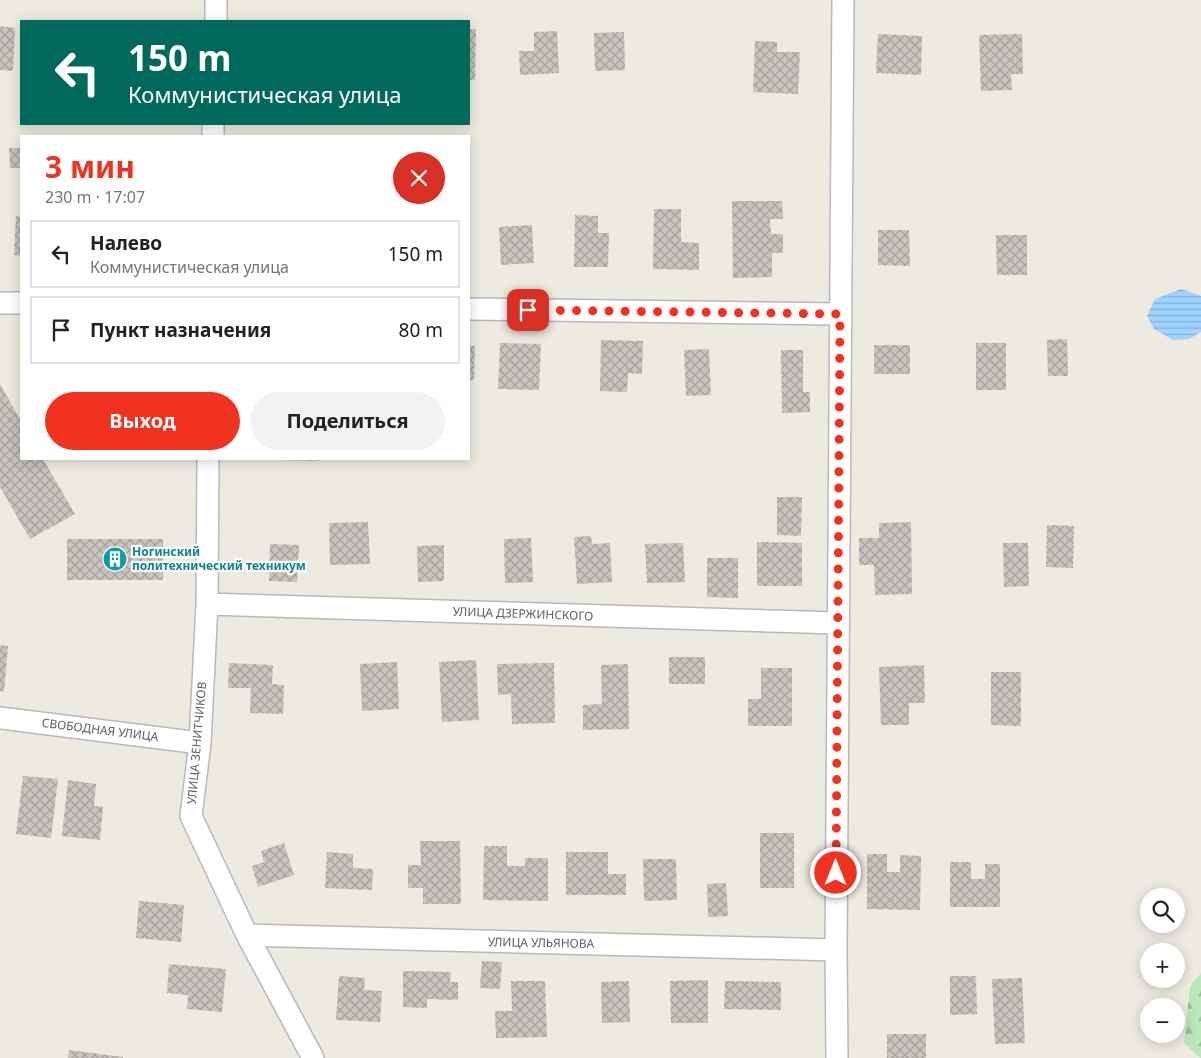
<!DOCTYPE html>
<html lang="ru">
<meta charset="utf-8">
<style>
:root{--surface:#fff;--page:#f2f2f2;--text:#222;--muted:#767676;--line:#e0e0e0;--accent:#f13221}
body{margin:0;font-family:"Noto Sans",sans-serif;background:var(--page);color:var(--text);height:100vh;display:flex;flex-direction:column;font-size:19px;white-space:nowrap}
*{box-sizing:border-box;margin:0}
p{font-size:16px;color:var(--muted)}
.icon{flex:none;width:28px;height:28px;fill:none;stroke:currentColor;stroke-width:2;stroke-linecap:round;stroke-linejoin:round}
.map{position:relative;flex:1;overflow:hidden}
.drawer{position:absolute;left:20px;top:135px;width:450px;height:325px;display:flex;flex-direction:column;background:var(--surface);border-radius:0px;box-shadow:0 2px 12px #0003}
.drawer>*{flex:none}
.top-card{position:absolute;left:20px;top:20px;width:450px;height:105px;border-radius:0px;box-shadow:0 2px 12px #0003;background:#00695c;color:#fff;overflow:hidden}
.controls{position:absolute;left:1140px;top:888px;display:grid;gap:10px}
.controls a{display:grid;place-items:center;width:45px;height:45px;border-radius:50%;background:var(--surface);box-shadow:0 2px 12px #0003;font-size:25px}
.pin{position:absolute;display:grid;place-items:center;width:42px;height:42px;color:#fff;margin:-21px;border-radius:10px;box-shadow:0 2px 8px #0006}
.me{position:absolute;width:55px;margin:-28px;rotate:0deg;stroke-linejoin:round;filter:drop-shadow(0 0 4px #0008)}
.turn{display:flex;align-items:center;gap:18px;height:105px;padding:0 25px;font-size:22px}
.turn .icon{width:65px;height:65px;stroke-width:2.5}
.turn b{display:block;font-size:35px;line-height:42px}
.round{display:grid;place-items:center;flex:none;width:52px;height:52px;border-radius:26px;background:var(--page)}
.headline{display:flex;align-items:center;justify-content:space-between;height:85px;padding:0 25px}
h1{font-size:30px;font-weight:700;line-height:38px;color:var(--accent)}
.button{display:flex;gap:10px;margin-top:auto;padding:10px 25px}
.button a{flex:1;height:58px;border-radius:30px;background:var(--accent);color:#fff;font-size:20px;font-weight:700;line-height:58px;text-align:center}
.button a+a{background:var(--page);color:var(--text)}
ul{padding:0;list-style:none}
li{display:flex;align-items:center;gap:15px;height:68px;margin:0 10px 8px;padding:0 15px;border:2px solid var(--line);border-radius:0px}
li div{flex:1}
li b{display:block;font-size:19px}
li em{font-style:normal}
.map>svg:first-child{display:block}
.forest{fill:url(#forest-firs)}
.water{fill:url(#water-rules)}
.building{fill:url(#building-cross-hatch)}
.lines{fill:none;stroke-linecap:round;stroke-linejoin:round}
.street-casing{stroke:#b6b9be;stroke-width:24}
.street{stroke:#fff;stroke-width:21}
.route{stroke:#f13221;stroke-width:9;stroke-dasharray:0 16.2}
.labels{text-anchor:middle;stroke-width:4.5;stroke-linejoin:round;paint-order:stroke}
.culture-label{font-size:12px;font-weight:bold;fill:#0d838f;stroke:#fff;text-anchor:start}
.street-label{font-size:12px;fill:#595d62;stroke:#fff}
</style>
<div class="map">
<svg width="1201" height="1058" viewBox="0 0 1201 1058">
<defs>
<pattern id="forest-firs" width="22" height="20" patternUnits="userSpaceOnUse" patternTransform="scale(1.25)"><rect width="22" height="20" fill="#bae6ba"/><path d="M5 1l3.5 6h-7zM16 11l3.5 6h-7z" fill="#9abe9b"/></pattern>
<pattern id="water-rules" width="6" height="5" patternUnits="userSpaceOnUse" patternTransform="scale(1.25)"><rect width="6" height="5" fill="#9ed4ff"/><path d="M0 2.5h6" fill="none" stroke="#84afd2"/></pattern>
<pattern id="building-cross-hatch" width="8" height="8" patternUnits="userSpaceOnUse" patternTransform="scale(1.25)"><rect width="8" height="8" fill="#c8c4bd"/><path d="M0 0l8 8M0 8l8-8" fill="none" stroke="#a5a29d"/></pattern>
</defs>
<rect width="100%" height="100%" fill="#edeae0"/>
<path class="forest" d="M1201 973V1058H1200L1184 1043 1190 987Z"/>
<path class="water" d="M1181 289 1201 296V332L1189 339 1173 340 1154 329 1147 316 1155 299Z"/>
<path class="building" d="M0 26 15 28 13 71 0 70Z
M469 29H476L475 80H469Z
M557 31 559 73 520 75 519 51H534V32Z
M624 32 625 70 595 71 594 33Z
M878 34 922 36 921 75 876 73Z
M1022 34 1023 74H1011L1012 90 981 91 979 35Z
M755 41 777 42V52H800L798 94 753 92Z
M9 148H21V168H10Z
M732 201H782L783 219H770L771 234H783V253H772V277L733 278Z
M654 209H681V242L699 243V270L653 269Z
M575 215 598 216V233H609L608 267H574Z
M16 216 21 217V256L14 255Z
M532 225 534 263 501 265 499 227Z
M878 230H909L910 266 878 265Z
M996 235H1027V275H997Z
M1067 339 1068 376H1048L1047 340Z
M601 340 643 341 642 374 628 373 627 392 600 391Z
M500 343 541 344 539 390 498 389Z
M976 343H1006V390H976Z
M874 345H910V374H874Z
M469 346H475L474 380H469Z
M709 349 711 395 686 396 684 350Z
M781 350H803V392H810V412L782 413Z
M0 384 21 421V459H43L75 514 30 539 0 487Z
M281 459H317V461L281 460Z
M777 497H802L801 536 777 535Z
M368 522 370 564 330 565 329 523Z
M911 522 912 594 875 595 874 565H859V538H879V523Z
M1047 525 1074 526 1073 568 1046 567Z
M591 536 592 544 610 543 612 582 577 584 574 537Z
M531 538 533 582 505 583 504 539Z
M67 539H163V580H67Z
M757 542 802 543V586H757Z
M683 543 685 582 647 583 645 544Z
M1003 543H1028L1029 586 1004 587Z
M270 544 299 545 297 582 269 581Z
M444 545V581L418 582 417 546Z
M707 558H738V598L707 597Z
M0 645 8 646 4 692 0 691Z
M669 657H705V684H669Z
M476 660 479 720 442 722 439 662Z
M397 662 399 709 362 711 360 664Z
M229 663 273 665 272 684 284 685 283 714 250 713 251 688H228Z
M554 663 555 723 512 724 511 694 498 695 497 664Z
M628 664 629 729 583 730V705L602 704 601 665Z
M924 665 925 703H909V725H881L879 667Z
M761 668H792V726H748V699H761Z
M991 672H1021V726L991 725Z
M23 776 58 779 51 838 16 834Z
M68 780 96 784 94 806 103 807 100 840 62 836Z
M760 833H794V888H760Z
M420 841H460L461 904H423V888H408V865H421Z
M284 843 294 875 258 887 252 866 264 862 261 851Z
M484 846H507V866H525V858H548V901L483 900Z
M327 852 353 854V868L373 869 372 890 325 888Z
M566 852H608V874H626V895H566Z
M867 854H887V872H900V855L921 856 920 910 867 909Z
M643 859H676L677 900 644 901Z
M950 862H971V879H985V864H1000V907H950Z
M726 883 728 916 708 917 707 884Z
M139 901 184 905 181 942 136 938Z
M482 961 502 962 500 989 480 988Z
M169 964 226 969 222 1012 187 1009 188 995 167 993Z
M403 971 451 972 450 982H458V1000L427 999V1008L403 1007Z
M339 976 365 978 364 990 382 991 380 1022 336 1020Z
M950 976H976L977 1014 950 1015Z
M1022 978 1025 1043 995 1044 992 979Z
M708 980V1023H671L670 981Z
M511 981H545L547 1037 496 1038 495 1011H512Z
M629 981 630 1022 602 1023 601 982Z
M725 981 781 982V1010L724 1009Z
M887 1034H926V1058H887Z
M69 1050 123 1057V1058H68Z"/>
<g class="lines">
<defs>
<path id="street" d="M216 21V0
M213 136V124
M0 303H21
M469 309 840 314
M208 459 207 604 200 743 191 816 247 935 313 1058
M207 604 838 623
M0 718 200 743
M247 935 836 950
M837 1058 836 950 843 0"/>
</defs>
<use href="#street" class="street-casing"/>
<use href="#street" class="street"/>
</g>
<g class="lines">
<path class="route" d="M528 310 840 314 836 873"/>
</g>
<defs>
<symbol id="building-disc" viewBox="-11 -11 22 22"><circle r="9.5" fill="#0f9aa8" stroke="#fff"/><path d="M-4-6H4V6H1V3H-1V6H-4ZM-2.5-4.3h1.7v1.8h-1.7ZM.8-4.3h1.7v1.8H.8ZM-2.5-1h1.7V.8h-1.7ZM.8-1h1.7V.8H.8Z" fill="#fff"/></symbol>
</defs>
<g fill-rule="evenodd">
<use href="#building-disc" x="101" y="545" width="28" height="28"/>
</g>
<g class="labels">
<g class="culture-label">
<text x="132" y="556">Ногинский<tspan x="132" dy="14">политехнический техникум</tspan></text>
</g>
<g class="street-label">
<text transform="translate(523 614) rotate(2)" y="4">УЛИЦА ДЗЕРЖИНСКОГО</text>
<text transform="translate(100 730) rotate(7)" y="4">СВОБОДНАЯ УЛИЦА</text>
<text transform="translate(197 743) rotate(-85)" y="4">УЛИЦА ЗЕНИТЧИКОВ</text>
<text transform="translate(541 943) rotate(1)" y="4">УЛИЦА УЛЬЯНОВА</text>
</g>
</g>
</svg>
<div class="controls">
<a><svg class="icon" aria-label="search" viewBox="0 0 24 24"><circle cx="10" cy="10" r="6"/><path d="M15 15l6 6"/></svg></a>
<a>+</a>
<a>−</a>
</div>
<div class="pin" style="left:528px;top:310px;background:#d93025"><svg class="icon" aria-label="arrive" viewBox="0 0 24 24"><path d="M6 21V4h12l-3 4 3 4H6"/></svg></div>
<svg class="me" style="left:836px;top:873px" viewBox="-20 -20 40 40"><circle r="17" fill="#f13221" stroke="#fff" stroke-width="3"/><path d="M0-11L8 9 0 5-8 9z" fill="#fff"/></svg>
<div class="top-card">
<div class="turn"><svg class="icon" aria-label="left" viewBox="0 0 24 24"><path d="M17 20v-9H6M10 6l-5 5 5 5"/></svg><div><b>150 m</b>Коммунистическая улица</div></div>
</div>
<section class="drawer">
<div class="headline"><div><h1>3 мин</h1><p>230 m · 17:07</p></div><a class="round" style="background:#d93025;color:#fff"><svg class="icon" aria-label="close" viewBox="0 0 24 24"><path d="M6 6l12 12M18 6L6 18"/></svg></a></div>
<ul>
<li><svg class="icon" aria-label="left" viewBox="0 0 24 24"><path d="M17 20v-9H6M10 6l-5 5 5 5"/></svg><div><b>Налево</b><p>Коммунистическая улица</p></div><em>150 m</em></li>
<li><svg class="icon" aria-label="arrive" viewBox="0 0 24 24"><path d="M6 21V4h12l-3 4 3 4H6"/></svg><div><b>Пункт назначения</b></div><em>80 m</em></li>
</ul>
<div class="button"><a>Выход</a><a>Поделиться</a></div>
</section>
</div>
